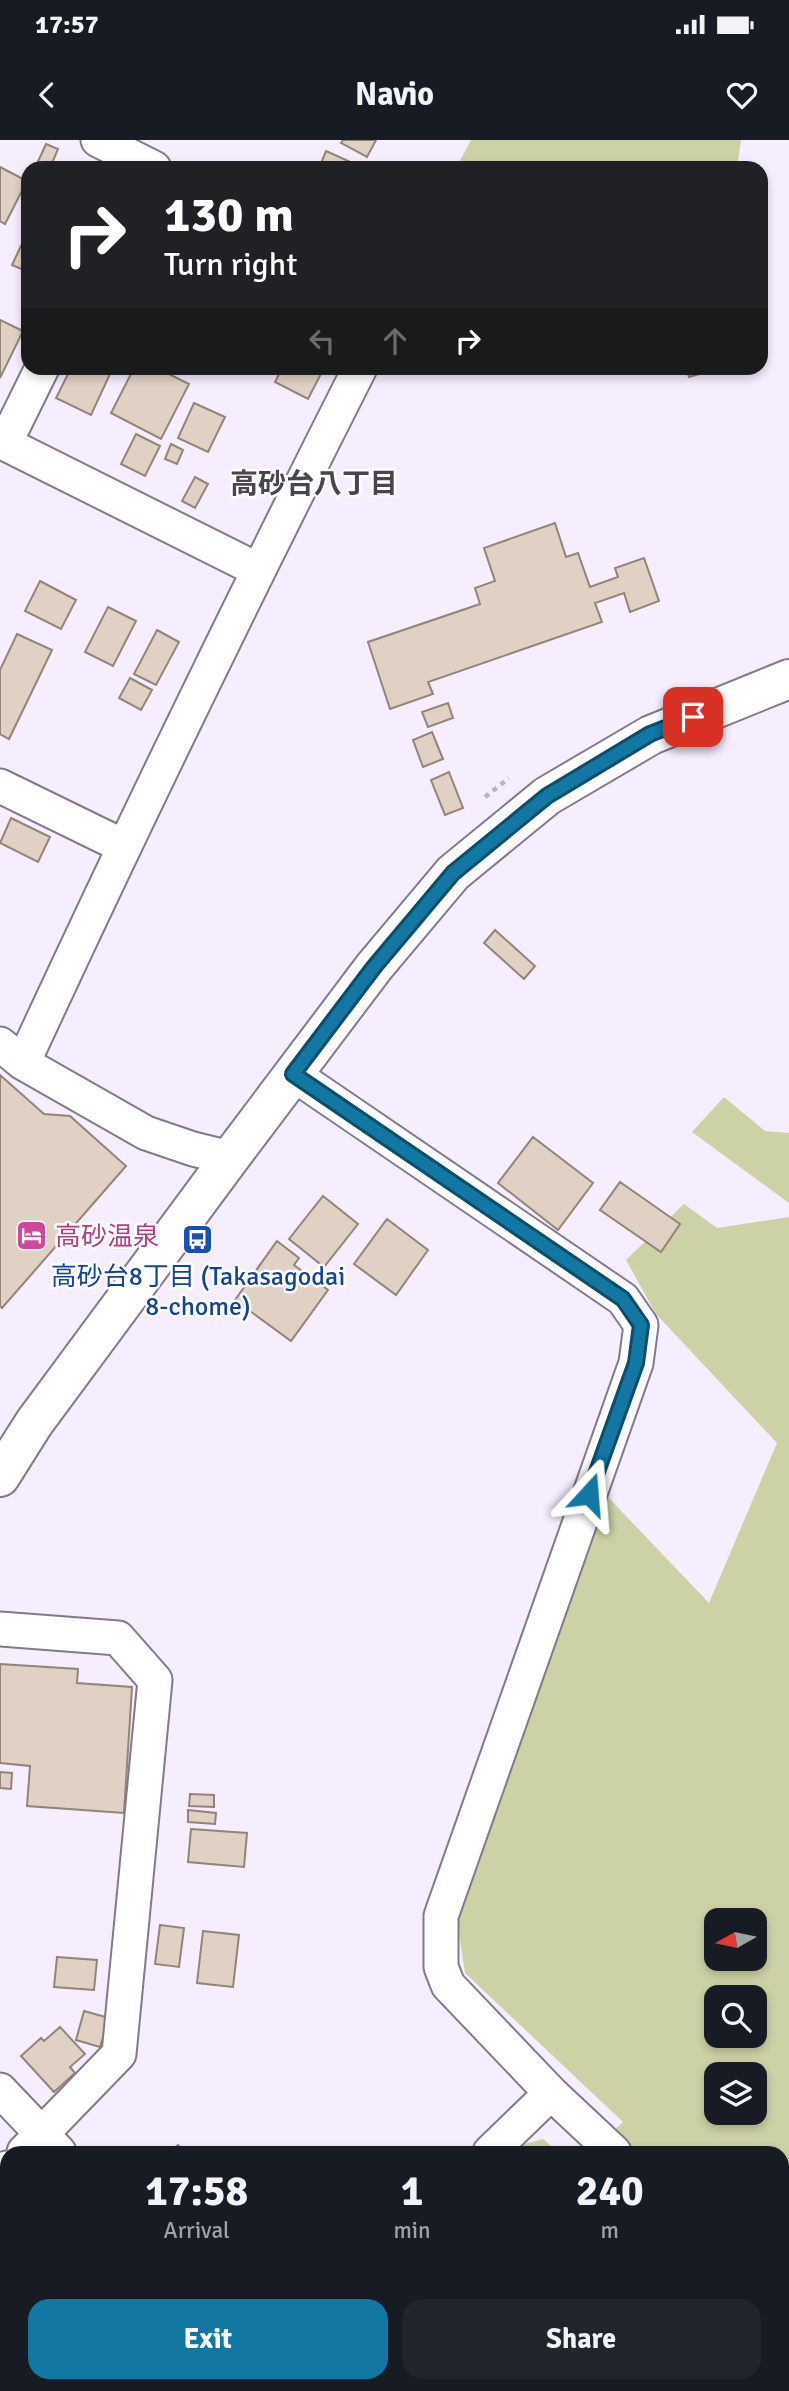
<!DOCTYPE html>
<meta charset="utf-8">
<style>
:root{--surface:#171b24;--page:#20242c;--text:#f1f3f6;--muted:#9ea1a6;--accent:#1277a3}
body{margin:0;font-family:Signika,"Noto Sans JP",sans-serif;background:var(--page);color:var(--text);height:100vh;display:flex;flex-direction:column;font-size:26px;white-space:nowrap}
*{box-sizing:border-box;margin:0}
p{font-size:23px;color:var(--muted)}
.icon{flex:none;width:38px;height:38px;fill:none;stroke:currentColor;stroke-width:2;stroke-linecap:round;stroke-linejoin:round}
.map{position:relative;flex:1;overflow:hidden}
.sheet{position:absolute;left:0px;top:2006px;width:789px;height:247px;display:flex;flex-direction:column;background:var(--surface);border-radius:21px 21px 0 0;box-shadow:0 4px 10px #0003}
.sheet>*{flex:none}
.top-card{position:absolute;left:21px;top:21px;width:747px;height:214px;border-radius:21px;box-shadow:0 4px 10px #0003;background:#202124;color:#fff;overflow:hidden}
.needle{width:46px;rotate:261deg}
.buttons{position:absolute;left:704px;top:1768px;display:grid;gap:14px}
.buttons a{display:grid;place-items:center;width:63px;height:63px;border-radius:14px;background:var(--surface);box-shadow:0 4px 10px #0003;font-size:35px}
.pin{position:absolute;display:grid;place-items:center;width:60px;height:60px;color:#fff;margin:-30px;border-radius:14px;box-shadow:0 4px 10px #0006}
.me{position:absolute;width:77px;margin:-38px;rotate:19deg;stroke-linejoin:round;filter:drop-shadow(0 0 5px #0008)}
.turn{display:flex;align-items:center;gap:24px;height:147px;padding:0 28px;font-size:32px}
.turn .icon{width:91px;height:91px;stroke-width:2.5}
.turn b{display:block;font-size:49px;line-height:60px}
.lanes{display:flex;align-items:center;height:66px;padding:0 28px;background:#0003;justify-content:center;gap:35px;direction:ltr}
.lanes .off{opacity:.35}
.eta{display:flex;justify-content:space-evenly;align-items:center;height:119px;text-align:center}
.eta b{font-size:42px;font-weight:700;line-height:49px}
.button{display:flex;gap:14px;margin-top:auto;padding:14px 28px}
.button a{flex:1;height:80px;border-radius:21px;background:var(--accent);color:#fff;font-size:28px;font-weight:700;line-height:80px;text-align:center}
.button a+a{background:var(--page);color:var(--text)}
.status{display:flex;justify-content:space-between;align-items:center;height:49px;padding:0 35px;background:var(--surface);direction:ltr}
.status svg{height:19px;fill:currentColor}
header{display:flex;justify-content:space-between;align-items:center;height:91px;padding:0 28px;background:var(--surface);font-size:32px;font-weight:700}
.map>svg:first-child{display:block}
.green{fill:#cdd1a6;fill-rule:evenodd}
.building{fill:#e0d1c4;stroke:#928478;stroke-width:2}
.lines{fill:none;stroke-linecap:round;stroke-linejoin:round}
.minor-casing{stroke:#827a89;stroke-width:37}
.tertiary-casing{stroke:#827a89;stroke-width:42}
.path{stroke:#b9b2bf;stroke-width:4.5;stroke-dasharray:5 5;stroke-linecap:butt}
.minor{stroke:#fff;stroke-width:33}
.tertiary{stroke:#fff;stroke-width:38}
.route-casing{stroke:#0c4d6a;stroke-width:18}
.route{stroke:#1277a3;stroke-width:12}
.labels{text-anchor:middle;stroke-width:5;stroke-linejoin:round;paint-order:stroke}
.hotel-label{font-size:26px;fill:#b23c85;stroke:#fff;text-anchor:start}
.transit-label{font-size:26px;fill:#164399;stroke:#fff}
.neighbourhood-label{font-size:28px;font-weight:bold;fill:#4a4350;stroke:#fff}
</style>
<div class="status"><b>17:57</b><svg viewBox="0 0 49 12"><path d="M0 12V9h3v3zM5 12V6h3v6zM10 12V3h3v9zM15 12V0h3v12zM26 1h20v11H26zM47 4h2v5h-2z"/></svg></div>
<header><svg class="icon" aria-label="back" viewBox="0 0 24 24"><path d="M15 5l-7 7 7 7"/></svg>Navio<svg class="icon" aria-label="heart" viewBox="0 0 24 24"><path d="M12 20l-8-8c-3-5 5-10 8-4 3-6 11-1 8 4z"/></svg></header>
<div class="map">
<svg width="789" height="2251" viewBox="0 0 789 2251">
<rect width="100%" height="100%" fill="#f6edfe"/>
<path class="green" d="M471 0H741L737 28H456Z
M724 957 765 991 789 993V1063L692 992Z
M684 1064 717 1088 789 1077V2178L782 2176V2012H589L623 1982 465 1833 457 1780 606 1355 709 1463 777 1303 656 1174 626 1120ZM716 1780H754V1818H716ZM716 1857H754V1895H716ZM716 1934H754V1972H716Z
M543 1999 558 2012H495Z"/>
<path class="building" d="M343 0H376L367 17 341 3Z
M46 4 58 9 50 28H35Z
M326 11 355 24 354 28H319Z
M0 27 27 41 5 84 0 81Z
M28 91V127L26 131 12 125Z
M0 180 23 191 0 238Z
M71 228H97L110 234 91 275 56 258Z
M134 228H157L189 244 161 299 111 273Z
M282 228H324L308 259 275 242Z
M686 228H709L710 231 689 237Z
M194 263 225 277 208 312 178 298Z
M136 294 160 306 145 336 121 324Z
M171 304 183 310 177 324 165 319Z
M195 337 208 344 195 368 182 361Z
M555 383 566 417 578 413 590 447 618 437 615 428 644 418 659 461 630 472 624 453 595 463 602 482 428 542 433 554 390 569 368 502 480 464 475 448 495 441 484 408Z
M40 441 76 460 61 489 25 471Z
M108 467 136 481 113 526 85 512Z
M157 490 179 502 156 545 134 534Z
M17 494 52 510 9 599 0 594V530Z
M130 538 152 550 141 570 119 558Z
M448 563 453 578 428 587 422 572Z
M432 592 443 619 423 627 413 600Z
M449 632 463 668 445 675 431 640Z
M11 678 50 697 38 722 0 703Z
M495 790 535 826 524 839 484 803Z
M0 935 44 974 70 976 126 1026 2 1168 0 1166Z
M533 997 593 1043 558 1090 498 1043Z
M620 1042 680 1084 661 1112 600 1070Z
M323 1056 358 1084 324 1127 289 1099Z
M387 1079 428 1110 396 1155 354 1124Z
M277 1101 299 1118 294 1125 328 1150 291 1201 235 1160Z
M0 1524 78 1529 77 1543 132 1547 124 1673 27 1666 30 1626 0 1623Z
M0 1632 12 1633 11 1649 0 1648Z
M190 1654 214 1655V1667L189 1666Z
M188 1670 216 1673 215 1684 188 1682Z
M191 1689 247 1693 244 1727 188 1722Z
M160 1785 184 1788 179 1827 155 1824Z
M203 1791 239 1795 233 1847 197 1843Z
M57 1817 97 1820 94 1850 54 1847Z
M84 1871 109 1878 100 1907 76 1900Z
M60 1887 85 1914 70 1927 75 1933 54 1952 21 1916 41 1898 44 1901Z
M178 2005 185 2012H169Z
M126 2245H171L175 2251H119Z
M311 2245H346L340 2251H316Z
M393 2245H424L429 2251H387Z
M517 2245H536L538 2251H519Z"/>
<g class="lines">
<defs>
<path id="minor" d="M98 0 154 28
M0 301 258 430
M5 303 42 228
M0 646 123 706
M0 904 23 923 146 993 193 1009 230 1018
M23 923C131 689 244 457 360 228
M293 934 623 1159 641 1185 636 1223 441 1776V1827L448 1845 551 1953 614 2012
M0 1489 118 1498 155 1540 119 1914 24 2012
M0 1950 59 2012
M490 2012 551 1953
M0 2034 7 2028
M782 2172 789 2179
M245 2251 252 2245
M717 2251 723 2245"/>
<path id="tertiary" d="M0 1337 34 1283 230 1018 374 827 453 733 547 656 651 595 789 539"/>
</defs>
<use href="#minor" class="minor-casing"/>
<use href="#tertiary" class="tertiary-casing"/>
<path class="path" d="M485 657 509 638"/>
<use href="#minor" class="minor"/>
<use href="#tertiary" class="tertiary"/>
</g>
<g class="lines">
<defs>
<path id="route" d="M589 1354 636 1223 641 1185 623 1159 293 934 374 827 453 733 547 656 650 594 693 577"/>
</defs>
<use href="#route" class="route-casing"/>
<use href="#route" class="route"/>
</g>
<defs>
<symbol id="hotel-square" viewBox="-11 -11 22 22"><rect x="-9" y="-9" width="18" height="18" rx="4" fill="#d1479c" stroke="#fff"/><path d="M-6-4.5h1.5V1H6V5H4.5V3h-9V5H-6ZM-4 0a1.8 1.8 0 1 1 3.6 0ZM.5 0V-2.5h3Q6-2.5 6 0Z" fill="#fff"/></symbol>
<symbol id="bus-square" viewBox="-11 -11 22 22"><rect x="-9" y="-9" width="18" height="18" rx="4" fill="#1a4fb4" stroke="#fff"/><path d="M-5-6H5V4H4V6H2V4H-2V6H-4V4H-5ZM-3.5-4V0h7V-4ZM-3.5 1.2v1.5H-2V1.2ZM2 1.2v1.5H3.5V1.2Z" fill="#fff"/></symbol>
</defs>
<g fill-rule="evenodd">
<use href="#hotel-square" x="14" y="1078" width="35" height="35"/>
<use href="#bus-square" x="180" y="1082" width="35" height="35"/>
</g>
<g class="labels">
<g class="hotel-label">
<text x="55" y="1105">高砂温泉</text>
</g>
<g class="transit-label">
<text x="198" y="1145">高砂台8丁目 (Takasagodai<tspan x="198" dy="30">8-chome)</tspan></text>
</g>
<g class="neighbourhood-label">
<text x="314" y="353">高砂台八丁目</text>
</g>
</g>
</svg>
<div class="buttons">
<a><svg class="needle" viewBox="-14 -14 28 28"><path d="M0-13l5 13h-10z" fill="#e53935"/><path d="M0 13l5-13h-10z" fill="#9ea1a6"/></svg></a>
<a><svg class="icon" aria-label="search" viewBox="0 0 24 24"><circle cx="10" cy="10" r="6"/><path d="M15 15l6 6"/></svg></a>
<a><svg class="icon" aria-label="layers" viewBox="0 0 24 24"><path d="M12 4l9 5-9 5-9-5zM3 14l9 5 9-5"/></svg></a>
</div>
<div class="pin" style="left:693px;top:577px;background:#d93025"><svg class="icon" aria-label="arrive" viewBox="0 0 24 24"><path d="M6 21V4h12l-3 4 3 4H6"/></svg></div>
<svg class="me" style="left:589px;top:1354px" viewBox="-20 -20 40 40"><path d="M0-17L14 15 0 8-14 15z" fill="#1277a3" stroke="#fff" stroke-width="4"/></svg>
<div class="top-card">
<div class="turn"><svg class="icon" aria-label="right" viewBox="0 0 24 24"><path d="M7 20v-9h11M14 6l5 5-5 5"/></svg><div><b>130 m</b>Turn right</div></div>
<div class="lanes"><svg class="icon off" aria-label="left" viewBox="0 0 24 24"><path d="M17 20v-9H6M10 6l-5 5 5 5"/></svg><svg class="icon off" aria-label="ahead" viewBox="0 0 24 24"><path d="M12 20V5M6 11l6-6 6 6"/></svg><svg class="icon" aria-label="right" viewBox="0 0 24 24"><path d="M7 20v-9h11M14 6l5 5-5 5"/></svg></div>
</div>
<section class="sheet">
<div class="eta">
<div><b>17:58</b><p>Arrival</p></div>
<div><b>1</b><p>min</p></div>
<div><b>240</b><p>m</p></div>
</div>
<div class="button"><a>Exit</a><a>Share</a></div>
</section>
</div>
